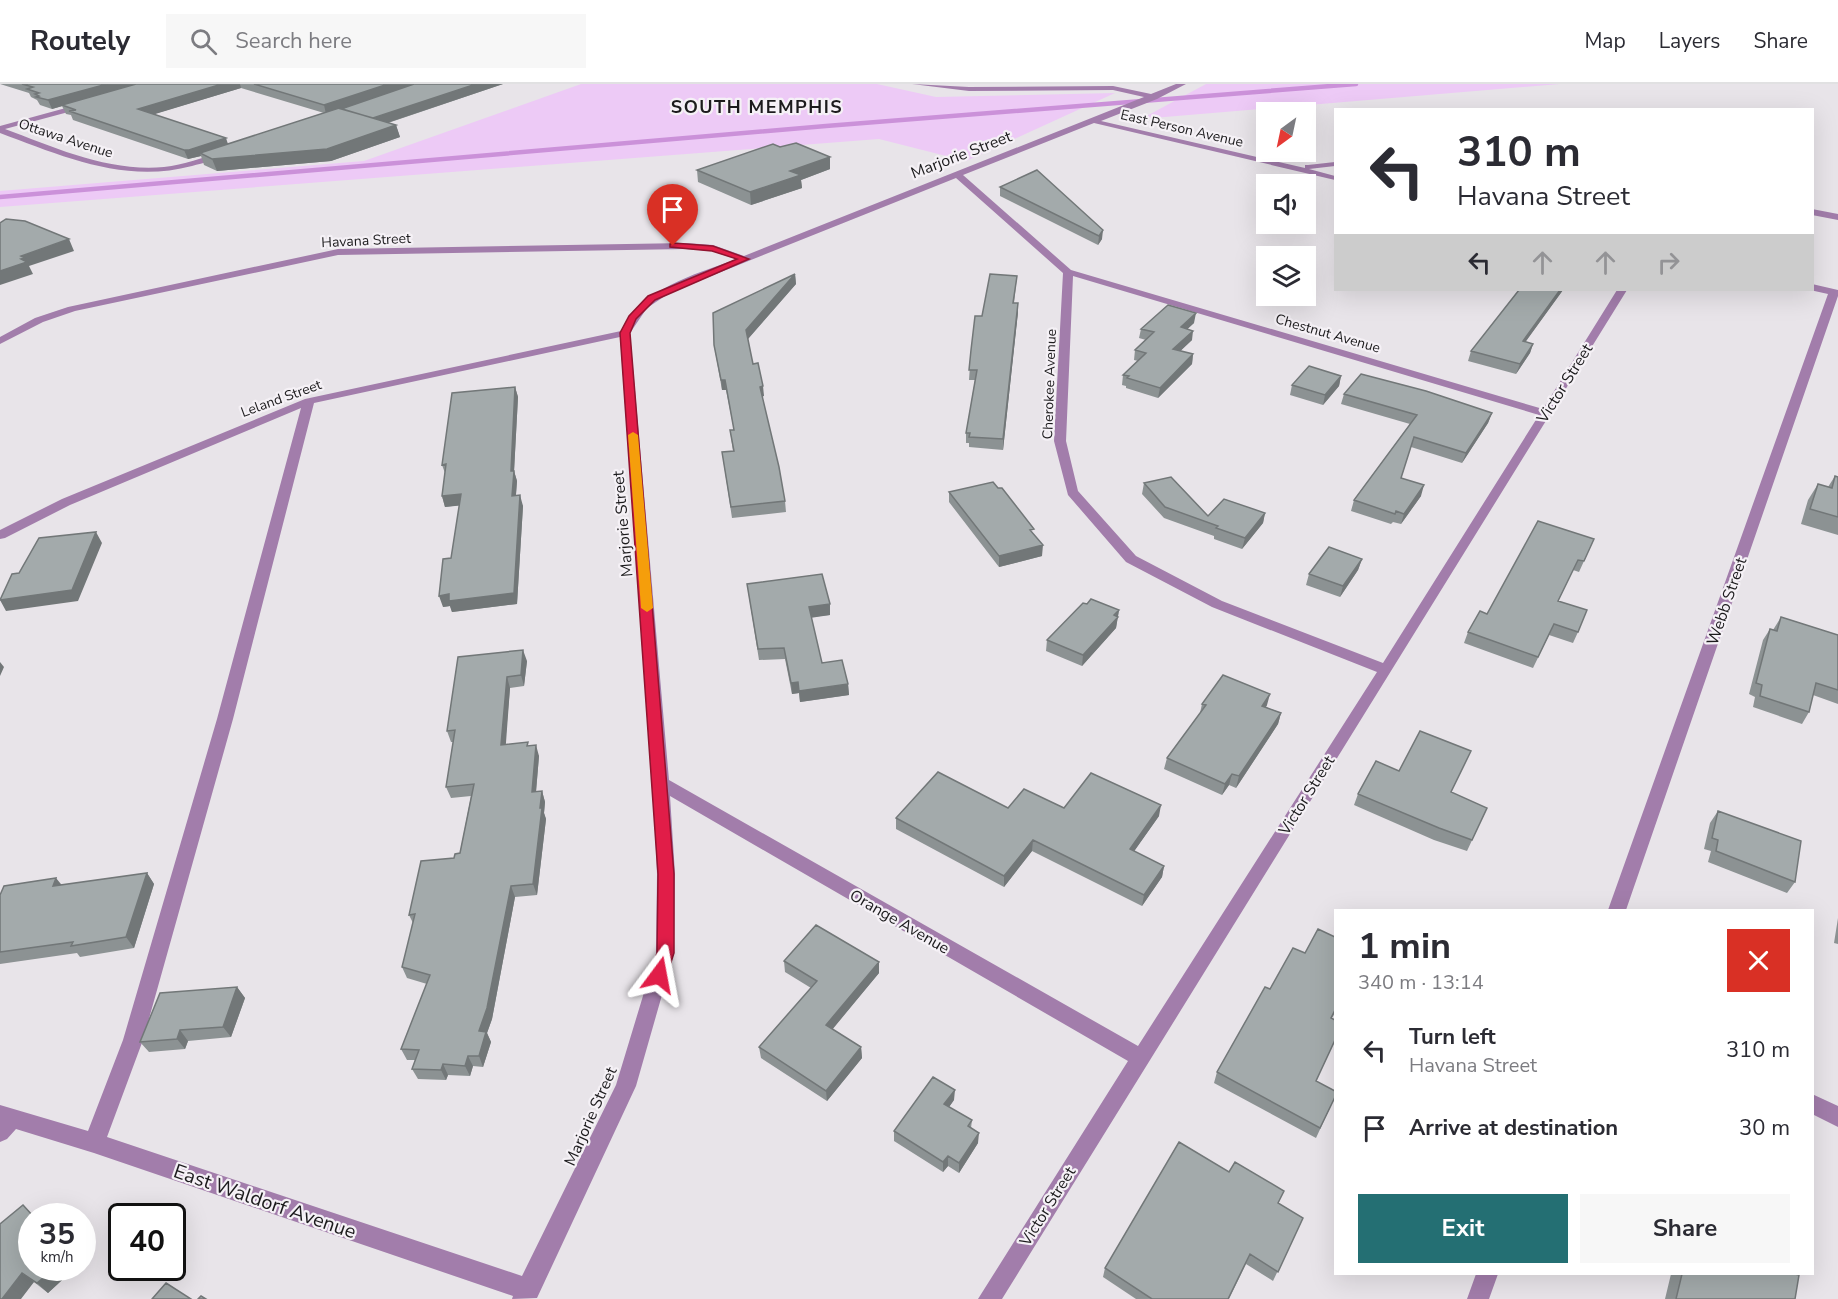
<!DOCTYPE html>
<meta charset="utf-8">
<style>
:root{--surface:#fff;--page:#f7f7f7;--text:#2b2b33;--muted:#7c7c81;--line:#e1e1e2;--accent:#246f73}
body{margin:0;font-family:"Nunito Sans",sans-serif;background:var(--page);color:var(--text);height:100vh;display:flex;flex-direction:column;font-size:22px;white-space:nowrap}
*{box-sizing:border-box;margin:0}
p{font-size:20px;color:var(--muted)}
.icon{flex:none;width:33px;height:33px;fill:none;stroke:currentColor;stroke-width:2;stroke-linecap:round;stroke-linejoin:round}
.map{position:relative;flex:1;overflow:hidden}
.panel{position:absolute;left:1334px;top:825px;width:480px;height:366px;display:flex;flex-direction:column;background:var(--surface);border-radius:0px;box-shadow:0 6px 24px #0002}
.panel>*{flex:none}
.guide{position:absolute;left:1334px;top:24px;width:480px;height:183px;border-radius:0px;box-shadow:0 6px 24px #0002;background:#fff;color:var(--text);overflow:hidden}
.needle{width:39px;rotate:213deg}
.controls{position:absolute;left:1256px;top:18px;display:grid;gap:12px}
.controls a{display:grid;place-items:center;width:60px;height:60px;border-radius:0px;background:var(--surface);box-shadow:0 6px 24px #0002;font-size:30px}
.speed{position:absolute;left:18px;top:1119px;display:flex;gap:12px;font-size:30px;font-weight:700;text-align:center}
.speed>*{display:grid;place-content:center;width:78px;height:78px;border-radius:50%;background:var(--surface);box-shadow:0 6px 24px #0002;line-height:1}
.speed small{font-size:15px;font-weight:400}
.speed .limit{border:3px solid #111;border-radius:9px;background:#fff;color:#111}
.pin{position:absolute;display:grid;place-items:center;width:51px;height:51px;color:#fff;margin:-62px -26px;border-radius:50% 50% 50% 0;rotate:-45deg;box-shadow:0 0 6px #0007}
.pin .icon{rotate:45deg}
.me{position:absolute;width:66px;margin:-33px;rotate:13deg;stroke-linejoin:round;filter:drop-shadow(0 0 4px #0008)}
.turn{display:flex;align-items:center;gap:21px;height:126px;padding:0 24px;font-size:27px}
.turn .icon{width:78px;height:78px;stroke-width:2.5}
.turn b{display:block;font-size:42px;line-height:51px}
.lanes{display:flex;align-items:center;height:57px;padding:0 24px;background:#0003;justify-content:center;gap:30px;direction:ltr}
.lanes .off{opacity:.35}
.round{display:grid;place-items:center;flex:none;width:63px;height:63px;border-radius:0px;background:var(--page)}
.headline{display:flex;align-items:center;justify-content:space-between;height:102px;padding:0 24px}
h1{font-size:36px;font-weight:700;line-height:45px}
.cta{display:flex;gap:12px;margin-top:auto;padding:12px 24px}
.cta a{flex:1;height:69px;border-radius:0px;background:var(--accent);color:#fff;font-size:24px;font-weight:700;line-height:69px;text-align:center}
.cta a+a{background:var(--page);color:var(--text)}
ul{padding:0;list-style:none}
li{display:flex;align-items:center;gap:18px;height:78px;padding:0 24px}
li div{flex:1}
li b{display:block;font-size:22px}
li em{font-style:normal}
header{display:flex;align-items:center;gap:36px;box-sizing:border-box;height:84px;padding:0 30px;background:var(--surface);border-bottom:2px solid var(--line)}
header strong{font-size:28px}
nav{display:flex;gap:33px;margin-inline-start:auto;font-size:21px}
.search{width:420px;height:54px;background:var(--page);display:flex;align-items:center;gap:15px;box-sizing:border-box;padding:0 21px;border-radius:0px;color:var(--muted);font-size:22px}
.map>svg:first-child{display:block}
.green{fill:#edcaf6}
.lines{fill:none;stroke-linecap:round;stroke-linejoin:round}
.stream{stroke:#cb91d9;stroke-width:4.5}
.minor{fill:#a27dab;fill-rule:evenodd}
.wall{fill:#8c9293;fill-rule:evenodd}
.shaded-wall{fill:#727778}
.building{fill:#a3aaab;stroke:#727778;stroke-width:1.5}
.route{fill:#e11d48;stroke:#92132f;stroke-width:1.5}
.slow{fill:#f59e0b}
.labels{text-anchor:middle;stroke-width:4.5;stroke-linejoin:round;paint-order:stroke}
.far-street-label{font-size:14px;fill:#1c1b1d;stroke:#f5f1f6}
.street-label{font-size:16px;fill:#1c1b1d;stroke:#f5f1f6}
.far-district-label{font-size:18px;font-weight:bold;letter-spacing:1.5px;fill:#1c1b1d;stroke:#f5f1f6}
.near-street-label{font-size:20px;fill:#1c1b1d;stroke:#f5f1f6}
</style>
<header>
<strong>Routely</strong>
<div class="search"><svg class="icon" aria-label="search" viewBox="0 0 24 24"><circle cx="10" cy="10" r="6"/><path d="M15 15l6 6"/></svg>Search here</div>
<nav><a>Map</a><a>Layers</a><a>Share</a></nav>
</header>
<div class="map">
<svg width="1838" height="1215" viewBox="0 0 1838 1215">
<rect width="100%" height="100%" fill="#e8e4e9"/>
<path class="green" d="M581 0H877L936 13 1115 9 966 77 879 55 0 123V107L364 77Z
M1206 0H1560L1141 35Z"/>
<g class="lines">
<path class="stream" d="M0 113 826 42 1356 0"/>
<path class="minor" d="M912 0 969 3 1113 2 1151 10 1176 0H1186L1157 15 1101 37 1305 84V81H1308L1335 78V82L1309 85 1335 92V96L1094 39 963 91 1071 186 1543 325 1617 206H1627L1002 1215H978L1128 977 670 712 675 790 674 869 636 1002 537 1214 512 1215 513 1212 94 1069 16 1045 7 1055 0 1058V1021L88 1047 123 956 217 635 301 324 70 421 5 454 0 455V446L62 415 305 315 621 247C644 203 692 192 736 175L712 167 686 165 338 171 75 227 43 238 0 260V253L35 234 68 223 338 165 686 159 713 161 744 172 1144 13 1113 6 969 7ZM956 94 1063 189 1054 357 1068 411 1126 478 1212 523 1377 588 1138 962 669 696 630 249 647 224 671 208ZM1073 192 1539 331 1383 579 1222 517 1136 472 1078 407 1066 357ZM620 253 653 699 657 790 656 869 616 1001 522 1192 107 1053 143 956 233 635 314 319Z
M84 19 87 23 5 45C56 64 108 88 164 83 184 81 203 73 222 68L226 70C217 76 203 79 192 82 124 100 62 72 0 49V42Z
M1812 125 1838 130V136L1812 131Z
M1812 200 1838 206V212L1626 826H1608L1828 210 1810 206Z
M1812 1010 1838 1022V1043L1812 1030Z
M1476 1190H1498L1489 1215H1467Z"/>
</g>
<path class="wall" d="M0 0H503L388 39 396 41 400 53 331 77 217 87 204 81 201 72 188 75 73 36 71 31 66 30 62 22 52 25 40 21 37 16 31 13 29 9ZM241 4 324 29 228 60 154 30Z
M780 63 830 73V85L801 96 802 104 751 121 698 98 697 86Z
M1037 86 1102 155 1098 161 1000 112V103Z
M795 190 796 200 748 255 753 280 764 312H762L785 417 786 428 732 434 722 368 733 367 730 346H734L726 306H722L714 261Z
M1017 192 1014 219H1018V228L1003 366 969 363V359H966V349L975 296H969L971 266 982 232Z
M1519 206H1563L1525 258 1533 260 1530 269 1516 290 1468 277 1471 267Z
M1194 239 1187 245 1192 256 1180 267 1193 270 1192 280 1158 314 1126 304V302L1122 301 1123 291 1138 277 1134 276 1135 266 1146 256 1139 254 1141 245Z
M1341 292 1339 302 1323 321 1290 311 1292 301Z
M515 303 518 313 514 387 517 397 516 411 523 422 517 520 452 528 450 522 443 523 460 421 445 423 442 412 445 389 442 381Z
M1344 310 1492 329 1488 339 1462 379 1411 363 1401 394 1421 412 1401 440 1393 438 1391 440 1351 427 1354 416 1410 340 1341 320Z
M1835 392 1838 393V451L1801 440 1808 416 1818 400 1828 403Z
M1144 399 1208 432 1265 429 1263 439 1242 465 1214 455V452L1164 434 1142 410Z
M949 408 1033 450 1042 472 999 483 949 418Z
M1594 455 1579 488 1573 486 1558 517 1578 548 1573 559 1549 551 1533 584 1464 559 1468 548 1487 530Z
M1362 475 1358 486 1340 513 1306 501 1309 490Z
M747 500 830 520V531L811 533 822 579 848 600 849 611 800 618 799 609 792 610 785 575 759 576Z
M1087 520 1119 526 1116 544 1082 582 1046 567 1047 556Z
M1781 533 1838 551V620L1813 611 1809 628 1802 640 1753 623 1755 613 1749 610 1763 556 1770 545 1773 546Z
M458 573 527 577 524 602 510 604 505 661 529 662 539 672 536 708 542 707 545 718 544 729 546 735 537 811 515 813 492 935 487 949 491 958 483 983 473 982 470 992 448 991 446 996 418 995 412 985 415 976H407L401 965 427 900 407 894 402 883 413 839 409 831 454 774 460 769 471 712 451 714 446 703 453 658H451L447 647Z
M1202 620 1267 621 1266 623 1281 629 1278 640 1236 704 1229 701 1222 711 1164 685 1167 674 1200 629Z
M1451 709 1487 724 1467 767 1434 756 1354 721 1358 710Z
M1008 724H1064L1159 732 1134 767 1164 782 1162 793 1142 822 1032 767 1004 803 896 745V734Z
M1718 727 1795 798 1787 809 1708 778 1711 767 1704 765 1710 739Z
M147 789 154 800 134 864 80 873 77 869 0 880V811L61 801Z
M1838 834V860L1834 859Z
M1335 853V929L1332 934 1316 997 1335 1013 1316 1054 1214 999 1217 988 1305 869Z
M784 877 879 878V889L832 945 861 963 862 974 827 1017 761 974 759 963 811 904 785 888Z
M237 903 245 914 231 953 188 957 185 965 149 968 140 958Z
M954 1016 949 1023 972 1036 971 1044 978 1059 959 1089 948 1082 943 1088 894 1057V1047Z
M1278 1119 1303 1134 1273 1197 1246 1180 1229 1215H1136L1103 1193 1105 1184Z
M32 1184H71L73 1186 48 1209 34 1198 0 1215Z
M1671 1190H1795V1215H1665Z"/>
<path class="shaded-wall" d="M107 0H140L52 25 48 16Z
M222 0H240L241 4 142 34 138 25Z
M388 0H415L326 30 324 21Z
M476 0H503L372 44 370 35Z
M396 41 400 53 331 77 217 87 212 75Z
M226 54 229 63 200 69 201 72 188 75 184 66Z
M830 73V85L801 96 802 104 751 121 750 108 790 87Z
M1103 146 1102 155 1098 161 1099 152Z
M69 155 74 167 29 182 33 190 0 201V187L21 172Z
M795 190 796 200 747 256 746 246Z
M1560 206H1563L1519 267 1523 257Z
M1018 219V228L1003 366V355Z
M1196 229 1194 239 1179 253 1181 243Z
M1193 247 1192 256 1172 275 1173 265Z
M1533 260 1530 269 1516 290 1520 280Z
M1193 270 1192 280 1158 314 1160 304Z
M1341 292 1339 302 1323 321 1325 311Z
M721 296H725L726 306H722Z
M763 302 764 312 761 313 760 303Z
M515 303 518 313 514 388V387L517 397 515 422 512 412 511 387Z
M1492 329 1488 339 1462 379 1466 369Z
M1424 401 1421 412 1401 440 1404 430Z
M461 410 465 421 445 423 442 412Z
M520 411 523 422 517 520 452 528 450 522 443 523 439 512Z
M1265 429 1263 439 1242 465 1245 454Z
M96 448 102 459 78 517 6 527 0 516Z
M1043 461 1042 472 999 483V472Z
M1362 475 1358 486 1340 513 1343 502Z
M830 520V531L810 534 809 523Z
M1119 526 1116 544 1082 582 1083 571Z
M523 566 527 577 524 602 521 591Z
M0 578 4 583 0 592Z
M507 593 510 604 505 672 501 661Z
M798 598 799 609 792 610 791 599Z
M848 600 849 611 800 618 799 607Z
M1270 610 1267 621 1259 633 1262 622Z
M1281 629 1278 640 1236 704 1239 692Z
M536 661 539 672 535 719 532 708Z
M1232 690 1229 701 1222 711 1225 700Z
M542 707 545 718 544 729 546 735 537 811 533 800Z
M1161 721 1159 732 1128 776 1130 765Z
M1033 756 1032 767 1004 803V792Z
M1164 782 1162 793 1142 822 1144 811Z
M147 789 154 800 134 864 126 853Z
M56 794 65 805 53 802Z
M511 802 515 813 492 935 487 949 491 958 483 983 479 972V947Z
M879 878V889L827 952 826 941Z
M237 903 245 914 231 953 223 943Z
M180 946 188 957 185 965 177 955Z
M861 963 862 974 827 1017 826 1007Z
M468 972 473 982 470 992 465 982Z
M443 980 448 991 446 996 441 986Z
M955 1006 954 1016 944 1030V1020Z
M979 1049 978 1059 959 1089V1079Z
M948 1072V1082L943 1088V1078Z
M55 1184H71L73 1186 48 1209 37 1199Z
M22 1189 34 1198 21 1215H2Z"/>
<path class="building" d="M22 0H107L48 16 36 13 39 12 35 10 39 9 27 5 33 3Z
M136 0H222L138 25 226 54 189 66H184L69 27 76 26 62 21Z
M254 0H388L324 21Z
M414 0H476L373 34 341 25Z
M339 24 396 41 327 65 212 75 200 69Z
M796 59 830 73 790 87 801 91 750 108 697 86 773 60 780 63Z
M1037 86 1103 146 1099 152 1000 103Z
M6 135 25 137 69 155 21 172 25 174 21 175 27 178 0 187V139Z
M795 190 746 246 753 280 758 279 763 302 760 303 779 383 785 417 731 423 722 368 734 367 730 346H734L725 296H721L714 261 713 229Z
M990 190 1017 192 1013 219H1018L1003 355 969 353 970 349H966L977 286H969L971 266 975 232H982Z
M1519 206H1560L1523 257 1533 260 1520 280 1471 267Z
M1168 221 1196 229 1181 243 1193 247 1173 265 1193 270 1160 304 1127 294 1129 292 1123 291 1146 269 1135 266 1154 248 1141 245Z
M1309 282 1341 292 1325 311 1292 301Z
M1361 290 1426 307 1492 329 1466 369 1414 353 1401 394 1424 401 1404 430 1396 427 1395 430 1354 416 1417 331 1344 310Z
M515 303 511 387H514L512 412 520 411 514 509 449 517V510L439 512 443 475 451 474 461 410 442 412 446 380 442 381 452 309Z
M1835 392 1838 393V433L1810 425 1818 400 1832 404Z
M1171 393 1208 432 1224 415 1265 429 1245 454 1216 444 1218 442 1165 423 1144 399Z
M993 398 998 404H1002L1034 445 1030 446 1043 461 999 472 949 408Z
M1538 437 1594 455 1584 477 1578 476 1558 517 1587 526 1578 548 1554 540 1538 573 1468 548 1480 527 1487 530Z
M96 448 72 506 0 516 12 490 19 489 39 454Z
M1329 463 1362 475 1343 502 1309 490Z
M822 490 830 520 809 523 822 579 842 576 848 600 799 607 798 598 791 599 784 564 758 565 747 500Z
M1091 515 1119 526 1114 531 1118 533 1083 571 1047 556 1083 519 1087 520Z
M1781 533 1838 551V606L1816 599 1809 628 1760 612 1762 601 1756 599 1770 545 1777 547Z
M523 566 521 591 507 593 501 661 528 658 527 662 536 661 532 708 542 707 540 724H542L533 800 511 802 487 924 479 947 486 948 479 972H468L465 982 443 980 441 986 412 985 419 966 401 965 430 891 402 883 415 830 409 831 421 777 454 774 455 770 460 769 474 700 446 703 455 646 447 647 458 573Z
M1223 591 1270 610 1262 622 1281 629 1239 692 1232 690 1225 700 1167 674 1206 621 1202 620Z
M1420 647 1471 667 1451 708 1487 724 1472 756 1439 744 1358 710 1376 677 1399 687Z
M938 688 1008 724 1024 705 1064 724 1091 689 1161 721 1130 765 1164 782 1144 811 1033 756 1004 792 896 734Z
M1718 727 1801 757 1795 798 1716 767 1718 756 1712 754Z
M147 789 126 853 71 862 73 858 0 868V811L4 802 56 794 53 802Z
M816 841 879 878 826 941 861 963 826 1007 759 963 817 897 784 877Z
M1318 845 1335 853V926L1331 934 1335 936V956L1316 997 1335 1007V1013L1320 1044 1217 988 1265 903 1270 905 1293 864 1305 869Z
M237 903 223 943 180 946 177 955 140 958 160 909Z
M933 993 955 1006 944 1020 972 1036 968 1042 979 1049 959 1079 948 1072 943 1078 894 1047Z
M1179 1058 1229 1088 1235 1078 1284 1107 1278 1119 1303 1134 1278 1188 1250 1170 1228 1215H1152L1105 1184Z
M23 1121 33 1132H32V1144L31 1145 32 1146V1184H55L37 1199 22 1189 2 1215H0V1140Z
M1682 1190H1795L1799 1191 1795 1215H1676Z
M166 1199 191 1215H152Z
M201 1212 206 1215H198Z"/>
<path class="route" d="M673 159 713 162 749 175 655 216 636 235 630 249 674 790V869L665 897 659 899 653 897 650 891 657 869 658 790 620 249 629 232 648 212 737 175 712 167 670 163V160Z"/>
<path class="slow" d="M633 348 638 351 653 524 647 528 641 524 628 351Z"/>
<g class="labels">
<g class="far-street-label">
<text transform="translate(1182 44) rotate(13)" y="5">East Person Avenue</text>
<text transform="translate(66 54) rotate(18)" y="5">Ottawa Avenue</text>
<text transform="translate(366 156) rotate(-3)" y="5">Havana Street</text>
<text transform="translate(1328 249) rotate(16)" y="5">Chestnut Avenue</text>
<text transform="translate(1049 300) rotate(-88)" y="5">Cherokee Avenue</text>
<text transform="translate(281 314) rotate(-20)" y="5">Leland Street</text>
</g>
<g class="street-label">
<text transform="translate(961 70) rotate(-21)" y="6">Marjorie Street</text>
<text transform="translate(1564 299) rotate(-58)" y="6">Victor Street</text>
<text transform="translate(622 440) rotate(-95)" y="6">Marjorie Street</text>
<text transform="translate(1726 517) rotate(-71)" y="6">Webb Street</text>
<text transform="translate(1306 711) rotate(-58)" y="6">Victor Street</text>
<text transform="translate(900 837) rotate(30)" y="6">Orange Avenue</text>
<text transform="translate(590 1032) rotate(-66)" y="6">Marjorie Street</text>
<text transform="translate(1047 1122) rotate(-58)" y="6">Victor Street</text>
</g>
<g class="far-district-label">
<text x="757" y="29">SOUTH MEMPHIS</text>
</g>
<g class="near-street-label">
<text transform="translate(265 1117) rotate(19)" y="7">East Waldorf Avenue</text>
</g>
</g>
</svg>
<div class="controls">
<a><svg class="needle" viewBox="-14 -14 28 28"><path d="M0-13l5 13h-10z" fill="#e53935"/><path d="M0 13l5-13h-10z" fill="#7c7c81"/></svg></a>
<a><svg class="icon" aria-label="sound" viewBox="0 0 24 24"><path d="M4 9h4l5-4v14l-5-4H4zM17 9q2 3 0 6"/></svg></a>
<a><svg class="icon" aria-label="layers" viewBox="0 0 24 24"><path d="M12 4l9 5-9 5-9-5zM3 14l9 5 9-5"/></svg></a>
</div>
<div class="speed"><div>35<small>km/h</small></div><div class="limit">40</div></div>
<div class="pin" style="left:673px;top:162px;background:#d93025"><svg class="icon" aria-label="arrive" viewBox="0 0 24 24"><path d="M6 21V4h12l-3 4 3 4H6"/></svg></div>
<svg class="me" style="left:659px;top:891px" viewBox="-20 -20 40 40"><path d="M0-17L14 15 0 8-14 15z" fill="#e11d48" stroke="#fff" stroke-width="4"/></svg>
<div class="guide">
<div class="turn"><svg class="icon" aria-label="left" viewBox="0 0 24 24"><path d="M17 20v-9H6M10 6l-5 5 5 5"/></svg><div><b>310 m</b>Havana Street</div></div>
<div class="lanes"><svg class="icon" aria-label="left" viewBox="0 0 24 24"><path d="M17 20v-9H6M10 6l-5 5 5 5"/></svg><svg class="icon off" aria-label="ahead" viewBox="0 0 24 24"><path d="M12 20V5M6 11l6-6 6 6"/></svg><svg class="icon off" aria-label="ahead" viewBox="0 0 24 24"><path d="M12 20V5M6 11l6-6 6 6"/></svg><svg class="icon off" aria-label="right" viewBox="0 0 24 24"><path d="M7 20v-9h11M14 6l5 5-5 5"/></svg></div>
</div>
<section class="panel">
<div class="headline"><div><h1>1 min</h1><p>340 m · 13:14</p></div><a class="round" style="background:#d93025;color:#fff"><svg class="icon" aria-label="close" viewBox="0 0 24 24"><path d="M6 6l12 12M18 6L6 18"/></svg></a></div>
<ul>
<li><svg class="icon" aria-label="left" viewBox="0 0 24 24"><path d="M17 20v-9H6M10 6l-5 5 5 5"/></svg><div><b>Turn left</b><p>Havana Street</p></div><em>310 m</em></li>
<li><svg class="icon" aria-label="arrive" viewBox="0 0 24 24"><path d="M6 21V4h12l-3 4 3 4H6"/></svg><div><b>Arrive at destination</b></div><em>30 m</em></li>
</ul>
<div class="cta"><a>Exit</a><a>Share</a></div>
</section>
</div>
